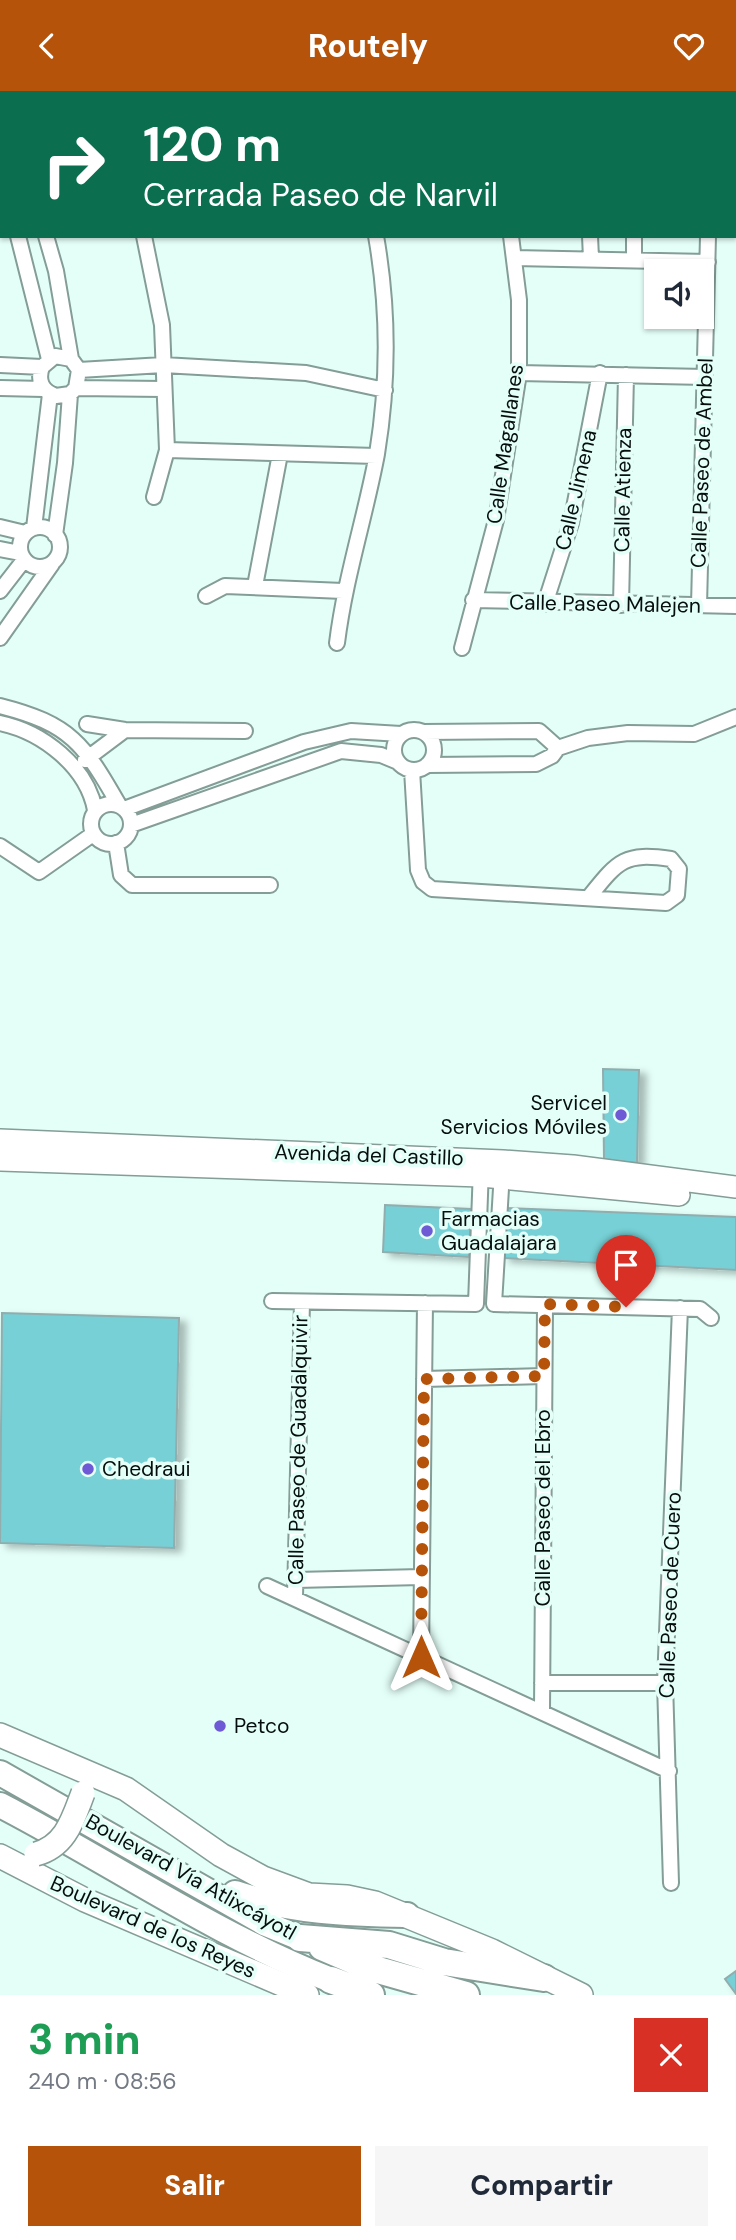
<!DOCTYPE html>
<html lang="es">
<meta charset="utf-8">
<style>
:root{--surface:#fff;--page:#f6f6f7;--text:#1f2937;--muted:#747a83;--accent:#b45309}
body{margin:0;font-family:"DM Sans",sans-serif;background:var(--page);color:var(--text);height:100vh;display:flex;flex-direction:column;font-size:26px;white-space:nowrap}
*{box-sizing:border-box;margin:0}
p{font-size:23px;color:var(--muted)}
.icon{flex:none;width:38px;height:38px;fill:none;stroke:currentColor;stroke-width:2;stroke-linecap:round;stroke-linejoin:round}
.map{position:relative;height:1904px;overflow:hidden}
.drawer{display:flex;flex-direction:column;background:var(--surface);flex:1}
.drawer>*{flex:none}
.guide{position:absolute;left:0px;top:0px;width:737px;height:147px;box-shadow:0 2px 5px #0004;background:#0b6e4f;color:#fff;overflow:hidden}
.buttons{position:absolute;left:644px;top:168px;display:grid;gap:14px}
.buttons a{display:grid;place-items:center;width:70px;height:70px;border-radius:0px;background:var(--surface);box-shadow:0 2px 5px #0004;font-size:35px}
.pin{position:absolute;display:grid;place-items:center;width:60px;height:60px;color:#fff;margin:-72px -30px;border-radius:50% 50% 50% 0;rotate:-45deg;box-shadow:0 0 7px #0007}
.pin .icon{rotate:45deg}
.me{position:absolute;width:77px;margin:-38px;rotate:0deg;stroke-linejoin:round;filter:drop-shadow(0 0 5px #0008)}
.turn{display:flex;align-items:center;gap:24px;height:147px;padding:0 28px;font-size:32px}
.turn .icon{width:91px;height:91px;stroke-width:2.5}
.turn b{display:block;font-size:49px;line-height:60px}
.round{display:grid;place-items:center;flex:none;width:74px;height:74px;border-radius:0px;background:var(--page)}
.headline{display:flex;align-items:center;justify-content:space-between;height:119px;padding:0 28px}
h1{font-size:42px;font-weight:800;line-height:52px;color:#1e9e55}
.button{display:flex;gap:14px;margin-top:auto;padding:14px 28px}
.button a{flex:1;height:80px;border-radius:0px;background:var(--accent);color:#fff;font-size:28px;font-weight:800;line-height:80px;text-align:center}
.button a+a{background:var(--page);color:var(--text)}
header{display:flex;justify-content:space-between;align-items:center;height:91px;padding:0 28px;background:var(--accent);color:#fff;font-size:32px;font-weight:800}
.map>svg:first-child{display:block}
.building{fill:#76d0d5;stroke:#92adae;stroke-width:2;filter:url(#shadow)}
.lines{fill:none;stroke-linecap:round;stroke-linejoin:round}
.minor-casing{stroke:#849d97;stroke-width:18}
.secondary-casing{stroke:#849d97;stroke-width:24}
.primary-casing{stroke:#849d97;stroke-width:26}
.trunk-casing{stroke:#849d97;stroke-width:28}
.motorway-casing{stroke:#849d97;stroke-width:30}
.minor{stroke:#fff;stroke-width:14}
.secondary{stroke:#fff;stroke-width:21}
.primary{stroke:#fff;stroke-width:23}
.trunk{stroke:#fff;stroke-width:24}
.motorway{stroke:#fff;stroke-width:26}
.primary-bridge-casing{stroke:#849d97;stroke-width:26;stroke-linecap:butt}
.primary-bridge{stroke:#fff;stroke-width:23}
.route{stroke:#b45309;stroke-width:12;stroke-dasharray:0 21.6}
.poi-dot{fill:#6e5ad4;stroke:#e4fff8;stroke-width:2.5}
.labels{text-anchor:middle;stroke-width:7;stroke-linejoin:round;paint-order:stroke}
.street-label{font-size:21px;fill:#060f0d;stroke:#e4fff8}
.poi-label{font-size:21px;fill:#060f0d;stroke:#e4fff8;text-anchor:start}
</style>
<header><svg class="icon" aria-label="back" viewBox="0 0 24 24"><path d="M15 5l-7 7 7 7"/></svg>Routely<svg class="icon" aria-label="heart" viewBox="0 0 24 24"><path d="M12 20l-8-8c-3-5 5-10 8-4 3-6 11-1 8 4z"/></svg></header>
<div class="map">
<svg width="736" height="1904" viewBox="0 0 736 1904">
<defs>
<filter id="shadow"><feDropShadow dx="7" dy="4" stdDeviation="3.5" flood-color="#0004"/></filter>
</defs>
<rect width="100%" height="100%" fill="#e4fff8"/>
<path class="building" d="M603 978 639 979 637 1072 604 1069Z
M385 1114 471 1118 469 1166 383 1161Z
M506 1117 736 1126V1179L503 1167Z
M2 1222 179 1227 174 1457 0 1452Z
M736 1880V1903L725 1888Z
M736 1880V1903L725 1888Z"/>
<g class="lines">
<defs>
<path id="minor" d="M84 0V2
M317 0 318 2
M467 0 468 2
M548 0V2
M632 2V0
M712 2V0
M0 35 2 39
M0 101 2 105
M18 145 49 268
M46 145 56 180 71 268
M144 145 162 234 167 359 154 406
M590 145 591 167
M634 145V167
M514 167 708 171
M0 274 42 276
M79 279 163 274 306 282 385 299
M519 282 705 286
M0 297 43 298
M76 297 79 279 71 268 55 265 42 276C37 290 42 300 56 305L70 303 76 297 163 298
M167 359 376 365
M0 436 25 442
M20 456a20 20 0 1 1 40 0a20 20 0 1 1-40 0Z
M34 437 50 303
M55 444 65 372 70 303
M0 458 20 462
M255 495 280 363
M0 500 24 469
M206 505 225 495 343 500
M473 509 736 515
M545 513 571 432 600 282
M621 514 626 284
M699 515 708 145
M0 547 52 473
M337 552C345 487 365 427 377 363 389 289 389 219 376 145
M462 557 496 429 519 282V209L511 145
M0 615C71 633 84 653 119 714
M0 632C43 641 87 676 95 719
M87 633 125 639 245 640
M394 659a20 20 0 1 1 40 0a20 20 0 1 1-40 0Z
M423 641 539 640 558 657
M85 669 125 639
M427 674 536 673 552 665 558 657 588 647 628 642 694 643 736 626
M412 679 418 779 423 791 432 798 666 812 677 804 679 778 671 768C624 761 618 770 589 806
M91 733a20 20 0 1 1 40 0a20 20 0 1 1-40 0Z
M124 718 304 651 351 640 401 643
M131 734 341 660 381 664 398 671
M116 752 121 784 132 794H270
M0 755 39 781 93 743
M502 1081 494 1213 700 1218 711 1227
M272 1210 476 1213 481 1077
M424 1288 544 1285
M296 1489 421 1486
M267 1495 669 1680
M295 1506 302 1211
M421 1565 425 1212
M542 1592H665
M542 1620 545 1214
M671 1792 665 1592 680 1217"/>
<path id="secondary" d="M0 1049 503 1070 573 1075 736 1096
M0 1069 481 1085 679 1104"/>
<path id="primary" d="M0 1644 126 1698 221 1764 263 1787 309 1804 347 1806 375 1812 492 1860 581 1904
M0 1765 85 1809 307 1904"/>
<path id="trunk" d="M0 1682 266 1833 300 1847
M0 1714C110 1771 215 1844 331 1889
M235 1802C292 1821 347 1823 407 1824"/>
<path id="motorway" d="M300 1847 389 1854 444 1871 544 1887
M322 1856 371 1877 466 1904
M331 1889 371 1904"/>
</defs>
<use href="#minor" class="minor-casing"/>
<use href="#secondary" class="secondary-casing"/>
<use href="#primary" class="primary-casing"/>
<use href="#trunk" class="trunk-casing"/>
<use href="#motorway" class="motorway-casing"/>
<use href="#minor" class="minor"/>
<use href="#secondary" class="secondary"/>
<use href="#primary" class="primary"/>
<use href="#trunk" class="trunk"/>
<use href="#motorway" class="motorway"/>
<defs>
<path id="primary-bridge" d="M36 1763C66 1755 73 1728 83 1702"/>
</defs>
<use href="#primary-bridge" class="primary-bridge-casing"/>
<use href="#primary-bridge" class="primary-bridge"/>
</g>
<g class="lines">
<path class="route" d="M421 1566 424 1288 544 1285 545 1213 626 1216"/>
</g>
<g class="poi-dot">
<circle cx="621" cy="1024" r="7"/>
<circle cx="427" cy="1140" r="7"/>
<circle cx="88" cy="1378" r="7"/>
<circle cx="220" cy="1635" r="7"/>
</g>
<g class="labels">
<g class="street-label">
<text transform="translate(505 353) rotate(-82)" y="7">Calle Magallanes</text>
<text transform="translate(702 372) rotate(-88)" y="7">Calle Paseo de Ambel</text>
<text transform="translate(576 399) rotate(-77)" y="7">Calle Jimena</text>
<text transform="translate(623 399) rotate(-89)" y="7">Calle Atienza</text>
<text transform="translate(605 513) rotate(1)" y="7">Calle Paseo Malejen</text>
<text transform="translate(369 1064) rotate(2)" y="7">Avenida del Castillo</text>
<text transform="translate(298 1359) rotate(-89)" y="7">Calle Paseo de Guadalquivir</text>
<text transform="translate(543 1417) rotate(-90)" y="7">Calle Paseo del Ebro</text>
<text transform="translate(670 1504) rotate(-88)" y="7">Calle Paseo de Cuero</text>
<text transform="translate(191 1786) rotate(29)" y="7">Boulevard Vía Atlixcáyotl</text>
<text transform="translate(153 1836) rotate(24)" y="7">Boulevard de los Reyes</text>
</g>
<g class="poi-label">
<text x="607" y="1019" text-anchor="end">Servicel<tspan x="607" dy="24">Servicios Móviles</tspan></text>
<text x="441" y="1135">Farmacias<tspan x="441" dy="24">Guadalajara</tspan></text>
<text x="102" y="1385">Chedraui</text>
<text x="234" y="1642">Petco</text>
</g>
</g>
</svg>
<div class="buttons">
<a><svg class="icon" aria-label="sound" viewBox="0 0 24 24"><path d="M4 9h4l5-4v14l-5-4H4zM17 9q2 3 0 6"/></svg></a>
</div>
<div class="pin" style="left:626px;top:1216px;background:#d93025"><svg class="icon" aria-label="arrive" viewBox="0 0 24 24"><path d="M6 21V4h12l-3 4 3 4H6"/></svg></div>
<svg class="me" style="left:421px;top:1566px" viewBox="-20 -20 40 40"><path d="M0-17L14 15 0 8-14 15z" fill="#b45309" stroke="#fff" stroke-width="4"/></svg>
<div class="guide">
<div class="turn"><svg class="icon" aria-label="right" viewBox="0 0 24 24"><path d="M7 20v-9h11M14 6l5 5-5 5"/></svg><div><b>120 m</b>Cerrada Paseo de Narvil</div></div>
</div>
</div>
<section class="drawer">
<div class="headline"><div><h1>3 min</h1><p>240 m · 08:56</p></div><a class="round" style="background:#d93025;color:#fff"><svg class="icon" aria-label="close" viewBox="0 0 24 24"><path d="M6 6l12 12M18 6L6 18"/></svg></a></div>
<div class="button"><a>Salir</a><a>Compartir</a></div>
</section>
